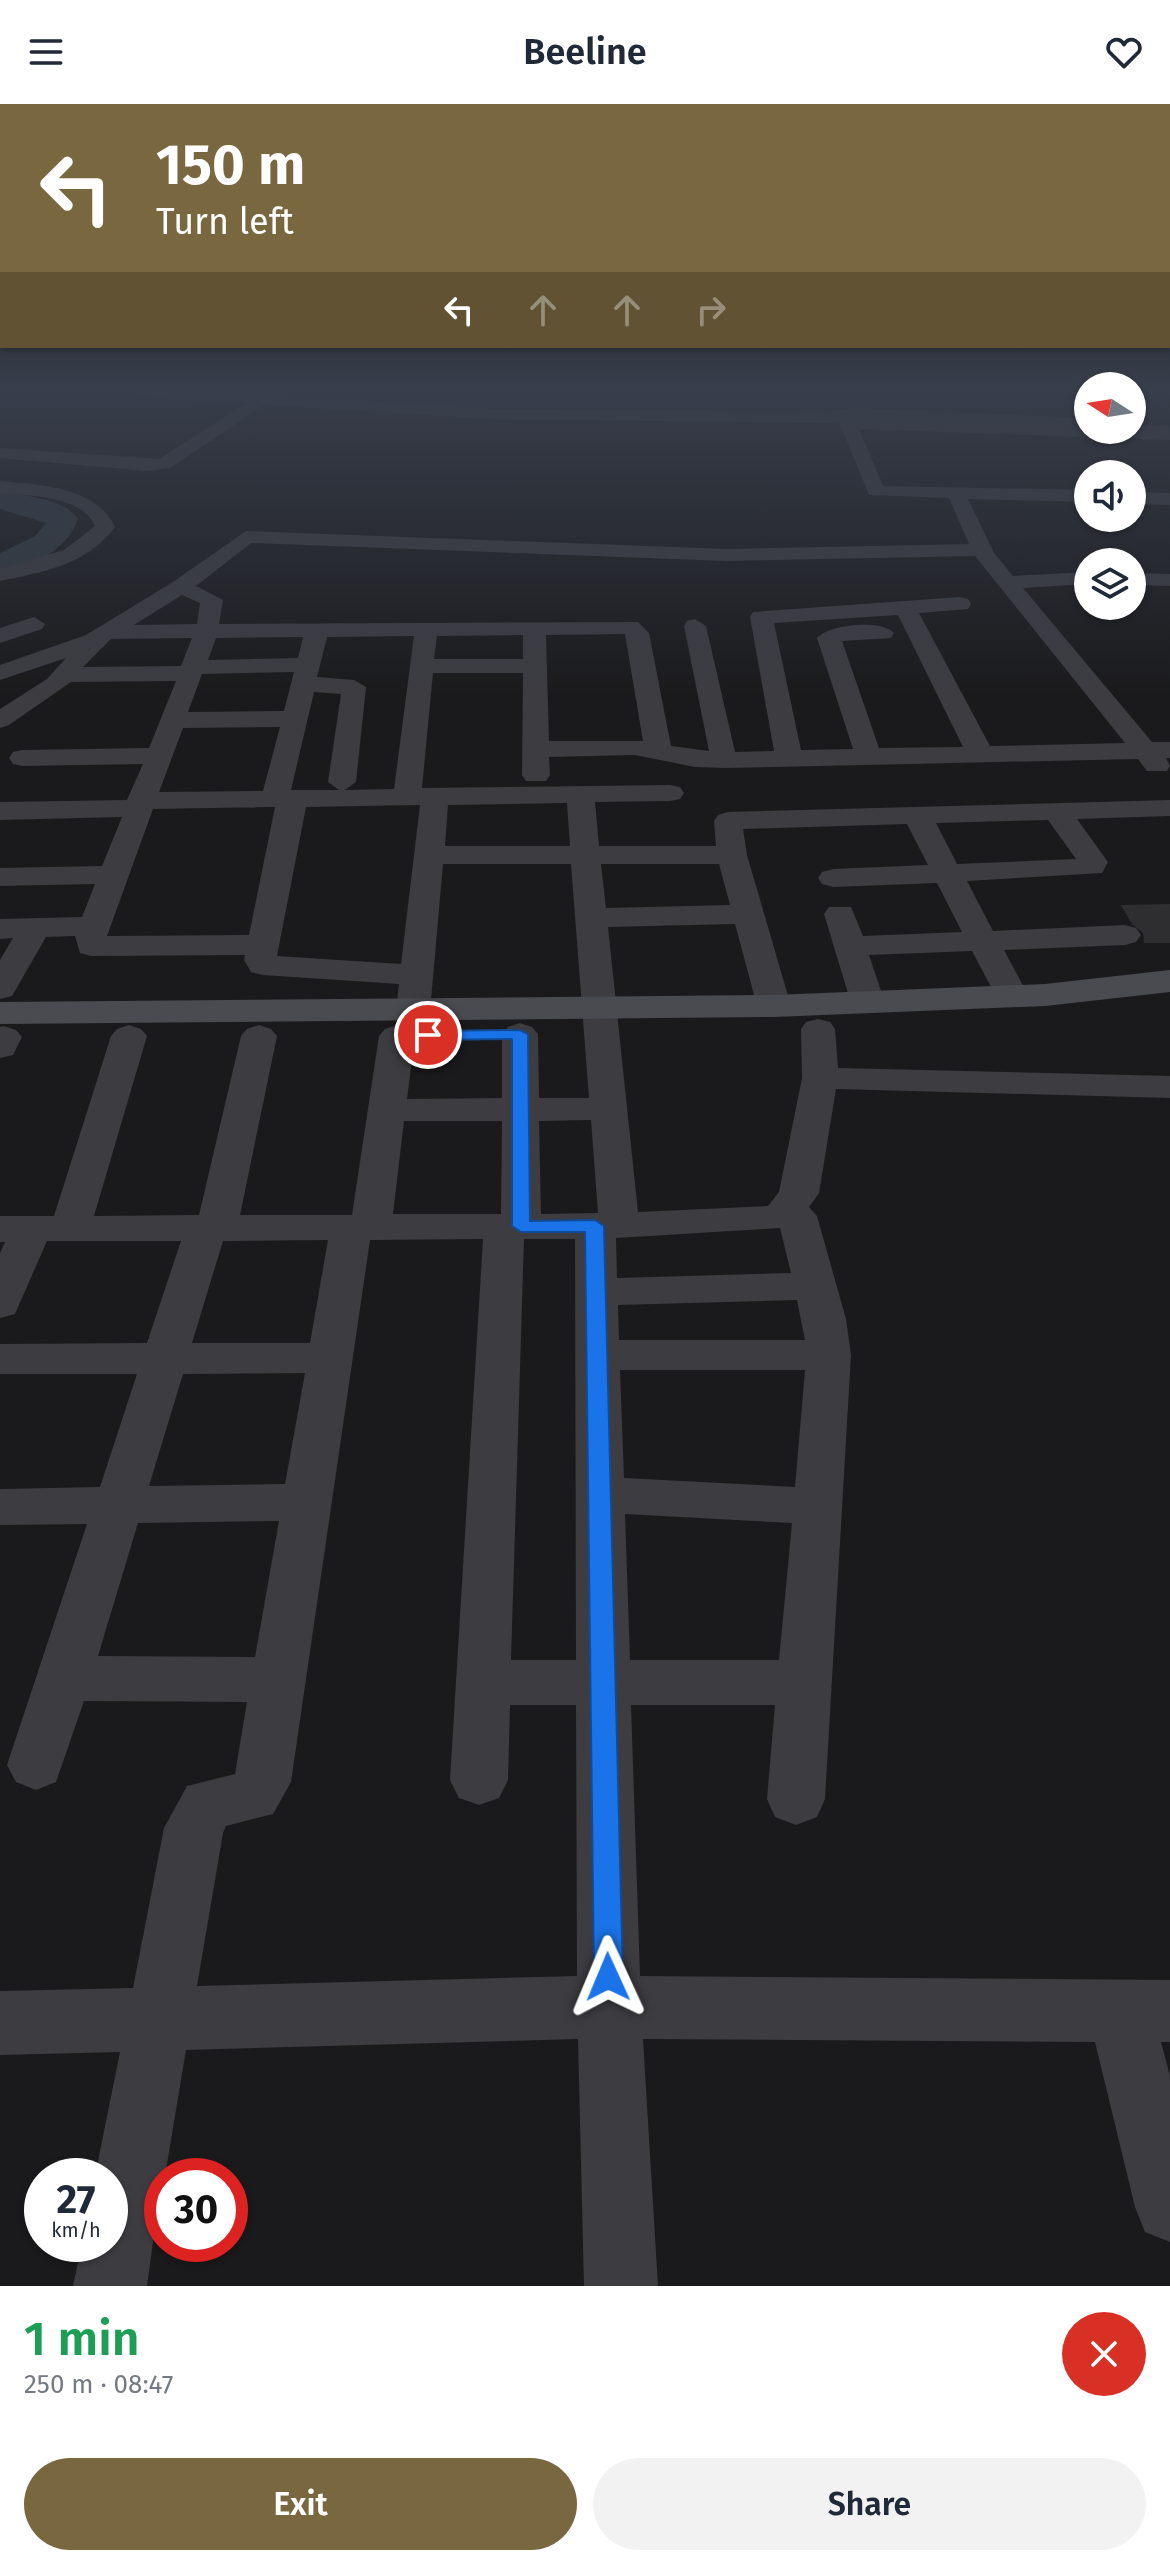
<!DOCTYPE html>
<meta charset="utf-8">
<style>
:root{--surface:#fff;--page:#f2f2f3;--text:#1f2937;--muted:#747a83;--accent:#79673f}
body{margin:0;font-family:"Fira Sans",sans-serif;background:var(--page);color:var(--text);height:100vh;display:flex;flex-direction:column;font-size:30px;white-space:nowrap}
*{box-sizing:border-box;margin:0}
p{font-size:26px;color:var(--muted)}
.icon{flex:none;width:44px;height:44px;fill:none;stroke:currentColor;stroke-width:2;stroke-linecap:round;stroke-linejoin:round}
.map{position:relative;height:2182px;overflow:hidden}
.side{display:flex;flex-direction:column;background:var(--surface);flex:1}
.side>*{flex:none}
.top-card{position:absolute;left:0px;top:0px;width:1170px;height:244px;box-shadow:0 2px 6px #0004;background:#79673f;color:#fff;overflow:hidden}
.needle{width:52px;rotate:282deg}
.tools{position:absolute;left:1074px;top:268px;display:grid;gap:16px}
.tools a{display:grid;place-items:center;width:72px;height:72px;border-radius:50%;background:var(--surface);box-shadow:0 2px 6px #0004;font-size:40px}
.speed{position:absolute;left:24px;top:2054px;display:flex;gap:16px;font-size:40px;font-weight:700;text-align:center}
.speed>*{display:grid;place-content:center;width:104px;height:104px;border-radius:50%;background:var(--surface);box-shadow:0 2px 6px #0004;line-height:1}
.speed small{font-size:20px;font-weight:400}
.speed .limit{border:12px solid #d22;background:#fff;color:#111}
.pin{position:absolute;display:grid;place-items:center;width:68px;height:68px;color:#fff;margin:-34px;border:4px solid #fff;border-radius:50%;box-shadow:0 2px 8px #0007}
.me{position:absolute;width:88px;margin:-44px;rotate:359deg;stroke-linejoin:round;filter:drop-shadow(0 0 6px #0008)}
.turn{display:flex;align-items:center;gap:28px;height:168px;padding:0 24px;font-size:36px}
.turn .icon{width:104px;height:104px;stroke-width:2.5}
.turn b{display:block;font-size:56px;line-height:68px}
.lanes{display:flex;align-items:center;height:76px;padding:0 24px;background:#0003;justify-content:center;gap:40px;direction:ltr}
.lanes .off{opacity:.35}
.round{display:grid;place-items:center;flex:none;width:84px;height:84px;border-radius:42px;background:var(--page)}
.overview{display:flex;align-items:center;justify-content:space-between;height:136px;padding:0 24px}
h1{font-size:48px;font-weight:600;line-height:60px;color:#1e9e55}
.primary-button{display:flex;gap:16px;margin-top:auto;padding:16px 24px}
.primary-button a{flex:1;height:92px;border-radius:48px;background:var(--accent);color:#fff;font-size:32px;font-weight:600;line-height:92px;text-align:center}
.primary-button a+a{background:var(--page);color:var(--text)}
header{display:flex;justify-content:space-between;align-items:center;height:104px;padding:0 24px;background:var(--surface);font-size:36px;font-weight:600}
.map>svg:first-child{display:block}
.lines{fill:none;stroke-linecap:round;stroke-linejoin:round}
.river{fill:#313940;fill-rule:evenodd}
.building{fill:#2e2d30}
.minor{fill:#3c3c41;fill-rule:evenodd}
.tertiary{fill:#3c3c41;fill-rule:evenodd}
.secondary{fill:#4a4b51;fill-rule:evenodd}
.route{fill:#1a73e8;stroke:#114b97;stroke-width:2}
</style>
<header><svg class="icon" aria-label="menu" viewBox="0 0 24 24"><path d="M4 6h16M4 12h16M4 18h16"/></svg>Beeline<svg class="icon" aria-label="heart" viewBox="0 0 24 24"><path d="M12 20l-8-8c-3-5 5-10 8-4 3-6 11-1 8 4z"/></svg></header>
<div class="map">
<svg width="1170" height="2182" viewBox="0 0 1170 2182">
<rect width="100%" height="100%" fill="#1a1a1c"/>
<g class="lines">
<path class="river" d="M0 387C23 392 64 394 78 415 66 448 32 462 0 470V449L35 432 46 419 0 405Z"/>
</g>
<path class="building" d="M1170 800V839H1144L1143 829 1132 820 1121 801Z"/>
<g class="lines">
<path class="minor" d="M264 288H283L170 364 147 367 0 354V344L159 355Z
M848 313 1088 323V326H1170V336L859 325 883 382 1088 386V398L968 395 994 449 1013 472 1088 468V480L1023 484 1152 638H1170V654H1166L1170 662 1167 667H1147L1138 655 724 664 695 663 635 651 549 653 550 671 546 677H526L522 671 523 569H433L422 684 670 681 680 683 684 689 680 695 670 697 595 698 599 742H716L714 717 718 711 728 708 1170 696V712L1077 715 1108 758 1102 769 967 777 993 827 1125 821 1136 824 1141 831 1136 838 1125 841 1004 846 1029 893 1024 900 1012 903 1000 900 972 847 869 851 885 899 880 906 868 909 856 906 851 899 824 810 829 803H851L863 832 962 828 937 779 833 783 822 780 818 774 822 768 833 765 928 761 907 720 743 725 747 751 791 902 786 909 774 912 762 909 757 902 735 820 608 823 638 1108 768 1102 779 1088 802 974 801 925 806 918 818 915 830 918 835 925 838 964 1170 972V994L836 985 819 1089 809 1103 817 1112 846 1215 851 1251 825 1695 817 1713 796 1721 775 1713 767 1695 775 1601H631L640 1872 1170 1876V1938H1161L1170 1972V2138L1145 2128 1135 2103 1095 1938 643 1935 658 2182H584L578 1935 186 1946 165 2072H162L147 2182H73L82 2140H110V2072H95L120 1948 0 1951V1887L133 1884 164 1724 187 1682 235 1670 247 1598 84 1597 56 1678 36 1686 16 1678 7 1661 87 1420 0 1421V1385L100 1383 137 1270H0V1240L147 1239 181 1137H47L15 1210 0 1214V1149L5 1138H0V1112H54L111 932 117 925 129 921 141 925 147 932 94 1112 199 1111 241 932 247 925 259 921 271 925 277 932 240 1111H352L379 932 385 925 397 921 409 925 415 932 407 995 502 994V930L508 923 520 919 532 923 538 930 539 994H589L571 760H443L431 896 426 903 414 906 402 903 397 896 399 880 263 871 251 868 244 856 245 851 91 852 80 849 75 832 46 833 12 892 0 895V856L13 834 0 835V815L82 813 95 780 0 782V764L102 762 122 713 0 716V698L127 696 143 660 22 662 13 660 9 654 13 648 22 646 149 644 176 577 71 578 9 621 0 624V605L47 575 66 554 0 576V561L86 531 173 478 246 427 727 445 969 440 949 394 869 391 840 320ZM251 439 727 457 975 452 1125 639 990 642 919 509 968 505 971 500 968 495 960 493 753 508 750 513 774 647 735 648 706 522 695 515 687 517 684 522 709 647 671 642 649 529 638 518 219 520 223 496 196 482ZM182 491 200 499 197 520 134 521ZM898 511 963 643 879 644 842 537 891 534 894 529C882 515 829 520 817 534L853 645 801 646 774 519ZM625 530 643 637H549L546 531ZM523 531V555H434L437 532ZM414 532 394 685 345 686 356 678 366 583 354 576 317 573 327 533ZM303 533 298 554 208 556 216 534ZM192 534 181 562 83 563 111 535ZM294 568 284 607 188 608 202 570ZM314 588 341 590 328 678 339 686H291ZM280 623 263 687 159 688 183 624ZM567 699 570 742H445L448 701ZM420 701 401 860 277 852 306 703ZM275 703 249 831 107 832 153 705ZM1048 716 1076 755 957 760 936 719ZM601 760H719L730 801 606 804ZM591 1016 598 1109 541 1110 539 1017ZM404 1017H502L501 1110H393ZM780 1124 791 1169 617 1174 616 1134ZM483 1135 450 1676 459 1694 479 1701 499 1694 508 1676 510 1601H576L577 1872 197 1882 223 1729 226 1722 273 1710 291 1678 370 1136ZM524 1135H575L576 1556H511ZM328 1136 310 1239H192L223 1137ZM797 1196 805 1236H619L618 1201ZM620 1266H805L795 1383 624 1374ZM305 1269 285 1380 149 1382 183 1270ZM625 1410 792 1419 779 1556H630ZM279 1417 255 1553 98 1552 138 1419Z
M0 377C39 381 96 382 115 423 87 461 43 468 0 477V465L64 446 95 422C82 391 29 392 0 389Z
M1132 388 1170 389V401L1132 400Z
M1132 469 1170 470V482L1132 481Z
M34 513 45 520 42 525 0 539V524Z
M4 922 16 926 22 933 13 951 0 954V923Z"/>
<path class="tertiary" d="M137 288H228L490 305 825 308 855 304 1088 314V324L876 316 854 323 833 319 490 315 146 293Z
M1132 321 1170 322V334L1122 332 1113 326H1132Z"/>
<path class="secondary" d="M1170 866V888L1045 902 774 913 0 920V898L774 891 1045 880Z"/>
</g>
<linearGradient id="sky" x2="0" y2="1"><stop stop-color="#0e0e0f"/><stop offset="0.48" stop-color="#383e4b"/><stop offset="1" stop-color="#383e4b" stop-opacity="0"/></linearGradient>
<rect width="1170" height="594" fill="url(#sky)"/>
<path class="route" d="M520 926 528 930 530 1117 595 1116 604 1122 623 1873 619 1883 608 1887 598 1883 594 1873 585 1128H521L512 1122V935L428 936 420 931 428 927Z"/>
</svg>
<div class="tools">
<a><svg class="needle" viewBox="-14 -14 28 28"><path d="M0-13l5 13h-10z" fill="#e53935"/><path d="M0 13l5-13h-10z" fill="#747a83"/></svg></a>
<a><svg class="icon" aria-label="sound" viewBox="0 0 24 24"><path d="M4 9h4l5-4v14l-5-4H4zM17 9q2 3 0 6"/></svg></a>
<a><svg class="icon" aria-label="layers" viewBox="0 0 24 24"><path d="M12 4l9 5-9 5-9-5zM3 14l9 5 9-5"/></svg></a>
</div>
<div class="speed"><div>27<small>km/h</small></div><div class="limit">30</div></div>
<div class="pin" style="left:428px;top:931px;background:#d93025"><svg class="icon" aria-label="arrive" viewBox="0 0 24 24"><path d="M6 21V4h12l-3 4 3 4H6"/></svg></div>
<svg class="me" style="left:608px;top:1873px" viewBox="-20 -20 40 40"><path d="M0-17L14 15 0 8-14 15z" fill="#1a73e8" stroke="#fff" stroke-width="4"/></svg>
<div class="top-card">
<div class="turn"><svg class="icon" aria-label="left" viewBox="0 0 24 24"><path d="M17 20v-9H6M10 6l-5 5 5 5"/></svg><div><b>150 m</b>Turn left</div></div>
<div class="lanes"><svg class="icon" aria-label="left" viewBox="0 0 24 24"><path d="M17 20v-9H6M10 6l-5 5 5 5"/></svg><svg class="icon off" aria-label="ahead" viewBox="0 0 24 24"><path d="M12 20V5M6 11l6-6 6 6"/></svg><svg class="icon off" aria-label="ahead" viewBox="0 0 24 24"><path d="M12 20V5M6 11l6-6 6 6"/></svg><svg class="icon off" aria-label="right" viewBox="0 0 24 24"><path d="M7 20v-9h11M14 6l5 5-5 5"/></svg></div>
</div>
</div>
<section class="side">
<div class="overview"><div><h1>1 min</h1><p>250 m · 08:47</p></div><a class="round" style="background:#d93025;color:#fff"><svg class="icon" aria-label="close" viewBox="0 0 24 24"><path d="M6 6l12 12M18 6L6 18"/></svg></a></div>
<div class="primary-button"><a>Exit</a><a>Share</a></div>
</section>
